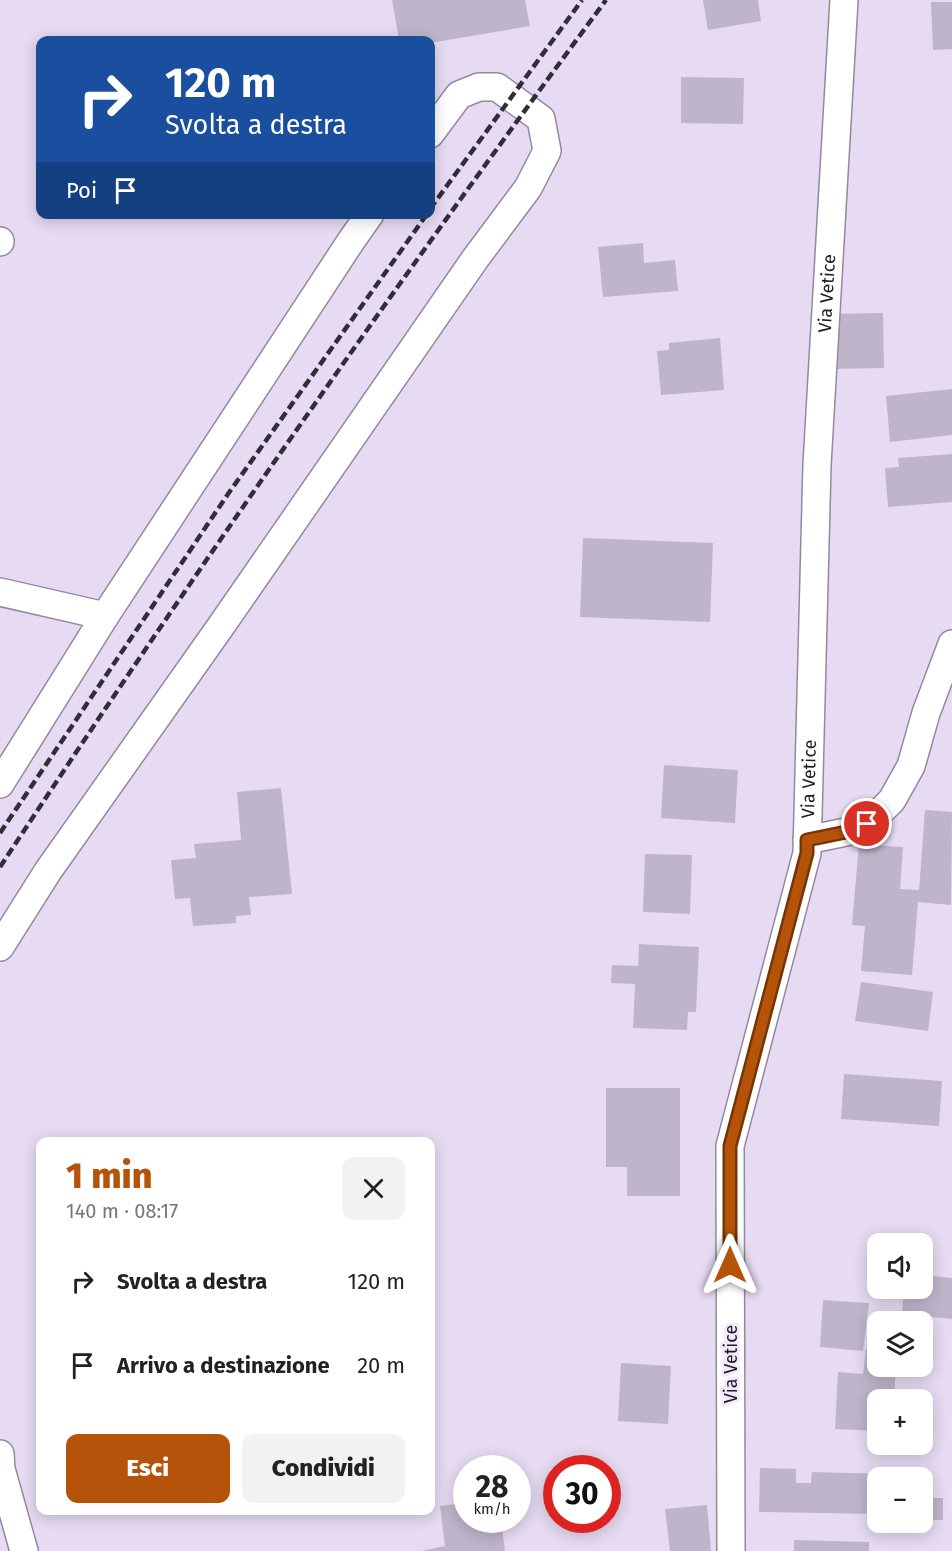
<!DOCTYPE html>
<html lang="it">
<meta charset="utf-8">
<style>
:root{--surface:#fff;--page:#f2f2f2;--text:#222;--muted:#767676;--accent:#b45309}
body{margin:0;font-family:"Fira Sans",sans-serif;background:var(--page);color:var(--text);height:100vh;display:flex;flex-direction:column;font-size:22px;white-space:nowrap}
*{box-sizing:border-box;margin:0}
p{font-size:20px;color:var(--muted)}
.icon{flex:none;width:33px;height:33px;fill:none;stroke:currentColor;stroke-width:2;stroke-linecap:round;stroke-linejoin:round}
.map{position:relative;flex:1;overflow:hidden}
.drawer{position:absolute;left:36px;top:1137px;width:399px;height:378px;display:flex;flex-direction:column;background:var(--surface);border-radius:12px;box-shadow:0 3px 15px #0003}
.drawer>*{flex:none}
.banner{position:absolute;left:36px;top:36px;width:399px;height:183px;border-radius:12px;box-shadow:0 3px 15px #0003;background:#1a4fa0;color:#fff;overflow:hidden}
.buttons{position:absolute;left:867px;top:1233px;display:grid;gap:12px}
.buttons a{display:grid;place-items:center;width:66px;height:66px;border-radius:12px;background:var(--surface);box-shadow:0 3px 15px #0003;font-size:30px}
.speed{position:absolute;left:453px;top:1455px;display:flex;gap:12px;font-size:30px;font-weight:700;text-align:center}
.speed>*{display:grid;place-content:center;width:78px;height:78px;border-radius:50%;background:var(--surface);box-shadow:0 3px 15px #0003;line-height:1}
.speed small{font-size:15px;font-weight:400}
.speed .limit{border:9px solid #d22;background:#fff;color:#111}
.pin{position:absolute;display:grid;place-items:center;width:51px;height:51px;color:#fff;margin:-26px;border:3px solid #fff;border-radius:50%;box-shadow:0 2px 6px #0007}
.me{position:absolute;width:66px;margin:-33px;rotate:0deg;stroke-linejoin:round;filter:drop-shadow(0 0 4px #0008)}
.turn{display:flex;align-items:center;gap:21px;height:126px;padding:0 30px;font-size:27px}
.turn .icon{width:78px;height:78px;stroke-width:2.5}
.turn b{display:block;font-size:42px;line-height:51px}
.then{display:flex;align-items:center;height:57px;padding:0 30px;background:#0003;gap:12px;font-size:22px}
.round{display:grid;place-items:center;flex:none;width:63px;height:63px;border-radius:12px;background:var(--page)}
.overview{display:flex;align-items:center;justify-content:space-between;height:102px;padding:0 30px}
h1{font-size:36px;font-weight:800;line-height:45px;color:var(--accent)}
.primary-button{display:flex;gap:12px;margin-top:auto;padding:12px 30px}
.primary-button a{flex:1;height:69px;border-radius:12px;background:var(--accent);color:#fff;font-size:24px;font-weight:800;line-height:69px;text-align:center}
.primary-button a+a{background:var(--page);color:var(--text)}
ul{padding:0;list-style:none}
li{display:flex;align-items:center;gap:18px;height:84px;padding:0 30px}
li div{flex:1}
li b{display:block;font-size:22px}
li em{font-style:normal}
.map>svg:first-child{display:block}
.building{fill:#bfb5cb}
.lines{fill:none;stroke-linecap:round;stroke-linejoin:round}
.street-casing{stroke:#93899f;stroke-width:30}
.street{stroke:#fff;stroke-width:27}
.rail{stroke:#322e37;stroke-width:4.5;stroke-dasharray:9 4.5;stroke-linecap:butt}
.route-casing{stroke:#753606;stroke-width:15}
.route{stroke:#b45309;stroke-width:10}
.labels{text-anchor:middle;stroke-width:6;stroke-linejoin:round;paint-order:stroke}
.street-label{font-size:18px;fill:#1e1a22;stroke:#f2eafc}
</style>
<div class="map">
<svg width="952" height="1551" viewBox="0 0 952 1551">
<rect width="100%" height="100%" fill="#e6dbf2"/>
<path class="building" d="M392 0H525L530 26 430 43V40H399Z
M703 0H758L761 21 708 30Z
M931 2H952V49L933 50Z
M681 77 744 78 743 124 681 123Z
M643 243 644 263 675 260 678 291 603 297 598 247Z
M883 313 884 368 829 369 828 314Z
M720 338 724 390 661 395 657 351 669 350V343Z
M952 389V435L890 442 886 396Z
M952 454V502L888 507 885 468 899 467 898 458Z
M583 538 713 543 710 622 580 617Z
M664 765 738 770 735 823 661 818Z
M281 788 292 894 249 897 251 915 236 916V923L193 926 190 898 175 899 171 860 196 858 194 844 241 840 237 792Z
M925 810 952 812 951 905 918 902 912 975 861 971 865 926 852 925 859 844 903 847 900 889 919 890Z
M645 854 692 855 690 914 643 912Z
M639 944 699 947 696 1012H688L687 1030 633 1028 635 984 611 983 612 965 638 966Z
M861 982 933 992 928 1031 855 1021Z
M844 1074 942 1081 939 1126 841 1119Z
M606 1088H680V1196H627V1167H606Z
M922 1275 952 1278V1319L902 1314 904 1288H922Z
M823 1300 869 1303 863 1351 820 1347Z
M866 1349H878V1366H896L894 1400H878V1431L835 1429 838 1372 863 1374Z
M621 1363 671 1366 668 1424 618 1421Z
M760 1468 796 1469V1483H811L812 1472 885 1474V1478H878V1514L759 1512Z
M890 1475H929V1498H943V1520H922V1478H890Z
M466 1503V1520H501L505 1551H421L445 1546 440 1506Z
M707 1505 711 1551H670L665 1509Z
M794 1540 869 1542V1551H794Z"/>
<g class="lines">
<defs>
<g id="street">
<path d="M0 241V242"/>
<path d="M0 592 105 616"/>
<path d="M0 784 105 616 351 241 370 214"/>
<path d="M807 840 846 832 868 824 892 800 911 766 926 713 952 644"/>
<path d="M0 947 48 871 221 626 475 259 528 188 547 151 541 119 497 87H479L459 95 430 134"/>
<path d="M0 1454 1 1469 24 1551"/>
<path id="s1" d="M731 1551 730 1146 807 853 817 465 844 0"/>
</g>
</defs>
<use href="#street" class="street-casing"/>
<use href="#street" class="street"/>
<path class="rail" d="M430 209 582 0
M0 833 228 494 427 214
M0 867C194 572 396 284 606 0"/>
</g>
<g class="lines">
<defs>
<path id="route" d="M730 1265V1146L807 853V840L846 832 867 824"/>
</defs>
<use href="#route" class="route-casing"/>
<use href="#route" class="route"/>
</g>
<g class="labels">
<g class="street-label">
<text dy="6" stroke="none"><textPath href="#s1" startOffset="1268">Via Vetice</textPath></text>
<text dy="6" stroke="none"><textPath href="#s1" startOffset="782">Via Vetice</textPath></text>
<text transform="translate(731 1364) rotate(-90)" y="6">Via Vetice</text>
</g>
</g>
</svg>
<div class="buttons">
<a><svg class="icon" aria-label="sound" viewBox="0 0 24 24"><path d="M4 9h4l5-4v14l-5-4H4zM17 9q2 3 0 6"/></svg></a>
<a><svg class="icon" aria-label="layers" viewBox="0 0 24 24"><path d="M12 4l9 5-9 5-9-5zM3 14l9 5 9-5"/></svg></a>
<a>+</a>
<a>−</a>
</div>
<div class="speed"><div>28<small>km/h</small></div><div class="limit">30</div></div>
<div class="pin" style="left:867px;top:824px;background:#d93025"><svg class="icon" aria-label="arrive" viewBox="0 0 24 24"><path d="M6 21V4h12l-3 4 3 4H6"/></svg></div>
<svg class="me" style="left:730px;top:1265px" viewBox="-20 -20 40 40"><path d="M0-17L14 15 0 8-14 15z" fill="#b45309" stroke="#fff" stroke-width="4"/></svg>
<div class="banner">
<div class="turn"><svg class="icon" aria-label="right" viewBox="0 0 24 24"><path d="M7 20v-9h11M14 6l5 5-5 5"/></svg><div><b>120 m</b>Svolta a destra</div></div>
<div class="then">Poi<svg class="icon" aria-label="arrive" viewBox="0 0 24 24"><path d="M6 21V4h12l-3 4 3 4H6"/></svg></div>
</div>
<section class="drawer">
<div class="overview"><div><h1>1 min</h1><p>140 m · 08:17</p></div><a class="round"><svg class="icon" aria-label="close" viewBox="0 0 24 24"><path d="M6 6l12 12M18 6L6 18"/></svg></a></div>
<ul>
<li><svg class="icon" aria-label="right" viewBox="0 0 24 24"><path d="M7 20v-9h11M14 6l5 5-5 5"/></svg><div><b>Svolta a destra</b></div><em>120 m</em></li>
<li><svg class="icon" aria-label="arrive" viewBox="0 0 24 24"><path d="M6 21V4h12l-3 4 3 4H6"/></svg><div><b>Arrivo a destinazione</b></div><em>20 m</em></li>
</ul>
<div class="primary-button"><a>Esci</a><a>Condividi</a></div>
</section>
</div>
